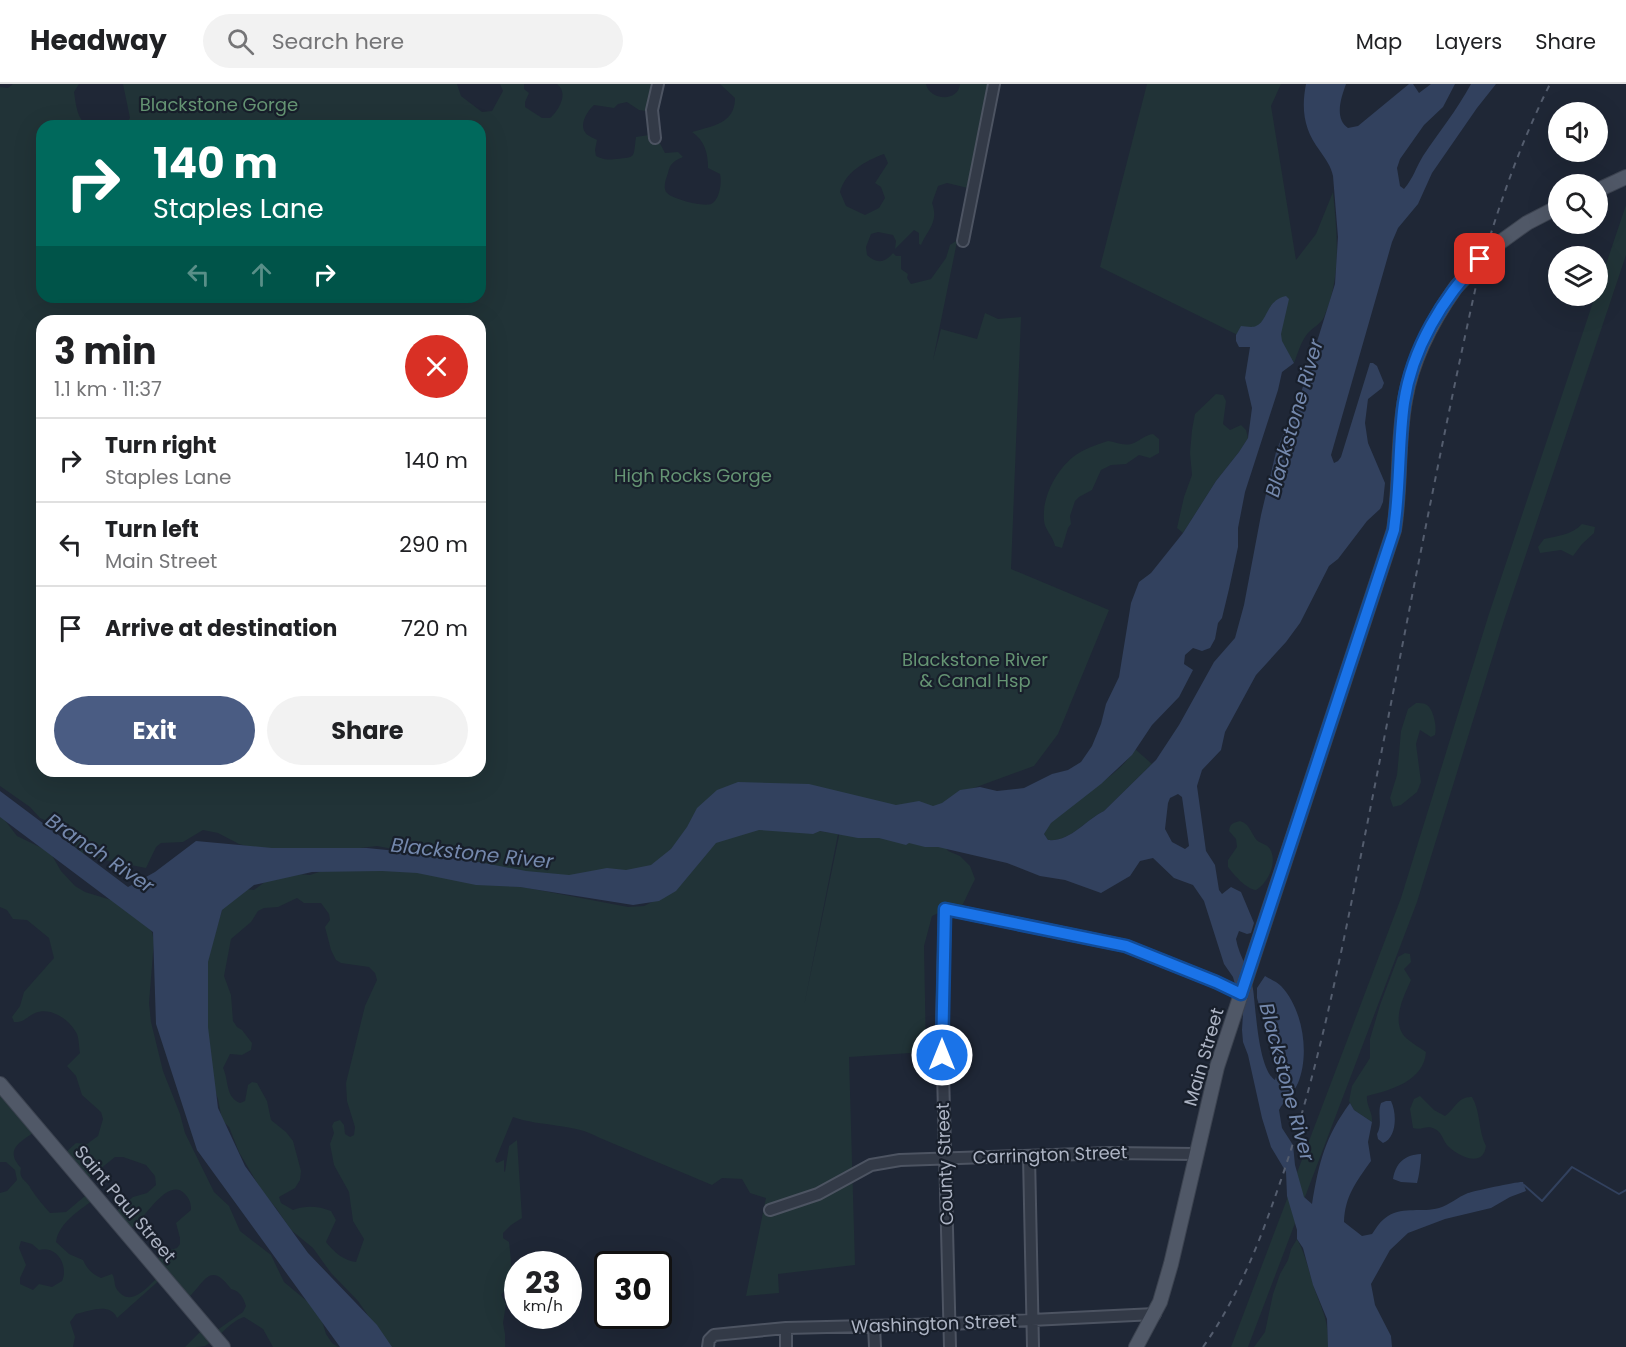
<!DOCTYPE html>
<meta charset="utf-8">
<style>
:root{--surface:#fff;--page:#f2f2f2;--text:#202124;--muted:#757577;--line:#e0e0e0;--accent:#4a5c83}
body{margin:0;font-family:Poppins,sans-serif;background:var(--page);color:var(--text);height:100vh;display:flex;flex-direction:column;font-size:22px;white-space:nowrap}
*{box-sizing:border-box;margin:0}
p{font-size:20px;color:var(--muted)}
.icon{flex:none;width:33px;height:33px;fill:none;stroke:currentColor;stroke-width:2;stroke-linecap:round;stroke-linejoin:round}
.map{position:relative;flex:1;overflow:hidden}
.panel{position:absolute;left:36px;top:231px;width:450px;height:462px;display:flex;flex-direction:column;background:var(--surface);border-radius:18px;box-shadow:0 6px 24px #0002}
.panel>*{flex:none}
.banner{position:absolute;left:36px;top:36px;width:450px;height:183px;border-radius:18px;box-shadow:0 6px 24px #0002;background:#00695c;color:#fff;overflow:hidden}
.fabs{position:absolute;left:1548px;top:18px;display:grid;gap:12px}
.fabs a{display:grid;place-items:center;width:60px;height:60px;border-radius:50%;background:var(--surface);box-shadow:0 6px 24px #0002;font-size:30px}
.speed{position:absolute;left:504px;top:1167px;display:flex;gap:12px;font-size:30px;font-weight:700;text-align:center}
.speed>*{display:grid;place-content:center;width:78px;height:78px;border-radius:50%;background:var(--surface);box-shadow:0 6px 24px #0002;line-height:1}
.speed small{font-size:15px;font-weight:400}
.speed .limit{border:3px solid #111;border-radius:9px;background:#fff;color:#111}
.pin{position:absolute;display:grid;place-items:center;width:51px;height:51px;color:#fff;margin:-26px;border-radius:12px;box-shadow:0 3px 9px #0006}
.me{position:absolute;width:66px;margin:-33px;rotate:0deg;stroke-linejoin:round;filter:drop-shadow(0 0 4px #0008)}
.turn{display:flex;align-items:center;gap:21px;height:126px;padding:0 18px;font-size:27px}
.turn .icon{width:78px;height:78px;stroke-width:2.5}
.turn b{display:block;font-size:42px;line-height:51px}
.lanes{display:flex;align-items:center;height:57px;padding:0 18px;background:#0003;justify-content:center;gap:30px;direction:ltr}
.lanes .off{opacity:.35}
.round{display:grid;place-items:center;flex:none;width:63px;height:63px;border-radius:32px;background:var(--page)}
.overview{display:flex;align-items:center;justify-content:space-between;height:102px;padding:0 18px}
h1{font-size:36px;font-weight:700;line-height:45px}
.primary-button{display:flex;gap:12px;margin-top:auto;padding:12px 18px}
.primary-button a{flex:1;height:69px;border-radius:36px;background:var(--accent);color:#fff;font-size:24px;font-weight:700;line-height:69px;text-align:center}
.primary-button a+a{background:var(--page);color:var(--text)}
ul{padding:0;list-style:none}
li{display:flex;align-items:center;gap:18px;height:84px;padding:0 18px;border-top:2px solid var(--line)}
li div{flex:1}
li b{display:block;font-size:22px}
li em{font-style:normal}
header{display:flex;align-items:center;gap:36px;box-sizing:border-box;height:84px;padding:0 30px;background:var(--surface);border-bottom:2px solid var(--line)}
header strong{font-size:28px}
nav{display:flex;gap:33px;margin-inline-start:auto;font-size:21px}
.search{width:420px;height:54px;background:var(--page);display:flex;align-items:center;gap:15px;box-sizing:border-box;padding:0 21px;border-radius:33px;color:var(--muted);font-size:22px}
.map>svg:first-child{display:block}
.green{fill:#213337;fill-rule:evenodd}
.water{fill:#32415e;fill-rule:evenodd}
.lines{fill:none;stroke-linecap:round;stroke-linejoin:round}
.stream{stroke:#32415e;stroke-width:2}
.minor-casing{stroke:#4d5462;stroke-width:14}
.major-casing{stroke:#3c4350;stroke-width:16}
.minor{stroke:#333a47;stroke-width:10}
.major{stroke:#505867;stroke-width:14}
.rail{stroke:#545d6e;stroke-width:2;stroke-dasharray:6 6;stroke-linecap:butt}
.major-bridge-casing{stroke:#3c4350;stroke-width:16;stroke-linecap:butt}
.major-bridge{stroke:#505867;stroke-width:14}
.route-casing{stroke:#114b97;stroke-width:15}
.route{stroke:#1a73e8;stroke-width:10}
.labels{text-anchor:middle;stroke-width:4.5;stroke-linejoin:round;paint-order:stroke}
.park-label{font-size:18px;fill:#659473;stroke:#181f2b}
.street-label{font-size:18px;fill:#adb4c4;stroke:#181f2b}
.water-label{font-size:20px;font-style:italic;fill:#7488ac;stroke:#181f2b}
</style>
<header>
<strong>Headway</strong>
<div class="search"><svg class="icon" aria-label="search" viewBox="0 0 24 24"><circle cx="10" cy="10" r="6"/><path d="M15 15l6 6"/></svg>Search here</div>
<nav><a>Map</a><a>Layers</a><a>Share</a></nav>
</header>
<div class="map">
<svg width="1626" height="1263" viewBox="0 0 1626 1263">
<rect width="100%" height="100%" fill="#1f2736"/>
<path class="green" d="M13 0H79L74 8C76 20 77 37 89 42H42V213H480V42H124L130 34 123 0H457L461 12 482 28 492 27 503 7 500 0H524V5L529 9 525 18V23L542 34H550C559 26 569 9 557 0H658L653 28 639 26 627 18 618 20 614 24 594 21C588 26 579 40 585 48 587 52 594 54 597 56L595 66 596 72C605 76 607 76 616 75 637 73 633 74 636 53L655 50 665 69 678 68 683 73C673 77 670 80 668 89 666 95 663 102 666 108 671 115 703 123 711 120 720 116 722 98 720 90L708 84C708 69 705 57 692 48 712 42 735 40 735 14L720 0H926C929 16 958 19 960 0H989L933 276 941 245 977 255 985 229 998 235 1021 233 1011 485 1109 526 1058 650 1034 682 952 712 925 733 690 750 635 805 469 780 377 762 335 767 258 765 239 760 218 749 203 746 183 758 161 759 156 763 146 784 95 774 79 768 67 750 52 739 40 734 30 723 0 702V3L8 4ZM884 70 888 79 875 99 881 103 885 114 879 124 865 131 846 122 840 108C845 88 865 77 884 70ZM947 99 968 104 956 157 950 161 946 174 931 195 911 200 907 194 908 190 901 185V172H896L893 169C885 179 877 180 867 171L866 163 871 150 878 148 893 151 896 157 895 165 914 146 919 149V160L921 161C928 145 939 138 932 119L938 102ZM42 237H480V687H42Z
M1147 0H1281L1271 22 1296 176 1316 150 1333 108C1337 150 1342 192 1324 233 1321 240 1313 243 1308 249 1301 257 1298 269 1294 279L1292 275 1290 277 1100 183Z
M1626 121V171L1504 536 1417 818 1248 1263H1231L1401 814 1488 533 1595 212H1598V204Z
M1216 310 1223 311 1226 317 1223 340 1230 346 1241 341 1246 346 1248 354 1239 368 1216 397 1183 449 1177 444 1184 413 1192 391 1190 369 1192 346 1195 330Z
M1153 350 1159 355V369L1150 374 1139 371 1126 380 1111 381 1101 386 1092 406 1079 413 1075 417 1070 432 1071 440 1068 444 1062 464 1055 462C1053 452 1044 445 1044 436 1042 413 1056 387 1073 373 1083 365 1096 361 1108 357 1116 358 1124 363 1134 359 1141 356 1145 351 1153 350Z
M1582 440 1595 443 1594 449 1582 460 1573 472 1561 466 1540 469 1538 463 1544 455C1557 452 1572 451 1582 440Z
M1416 619C1420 619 1424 619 1427 621 1434 626 1437 644 1435 651L1431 653 1420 646 1416 660 1421 698 1417 708 1401 721 1393 723 1390 714 1397 691 1401 647 1408 625Z
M1135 665 1152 680 1104 727C1085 736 1071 758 1048 756L1044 750C1054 722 1117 698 1135 665Z
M0 730 17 752 50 768 61 787 75 802 85 808 134 823 152 848 154 857 149 919 151 938 163 987 180 1030 185 1049 214 1108 229 1122 240 1147 271 1171 284 1198 314 1223 322 1237 326 1250 332 1259 338 1263H273L263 1245 244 1233C229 1238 219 1254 205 1262 200 1263 191 1263 185 1263L204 1244 213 1249 243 1228 246 1222C243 1213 240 1207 231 1205 210 1176 205 1198 187 1215L163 1193 117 1234C110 1218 90 1227 76 1230L70 1238 75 1253 73 1263H0V1109L7 1107 17 1096 15 1086 6 1078H0V999L38 1045C22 1058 3 1064 21 1084 18 1096 27 1096 31 1105 37 1114 43 1121 50 1129L66 1128 91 1107 96 1114C80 1126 59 1138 56 1158L69 1170 83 1176C87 1185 92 1190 101 1194L112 1190C115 1194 114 1199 116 1204 130 1227 149 1201 160 1191L152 1179 167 1167 177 1164 180 1160V1154L176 1139 191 1126C191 1119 190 1115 184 1109 170 1095 149 1126 141 1135 138 1140 131 1144 127 1147L113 1130 133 1113 147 1109 156 1101 155 1092 146 1081 123 1073H115L84 1098 63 1071 76 1059 87 1060 98 1052 103 1035 101 1028 82 1011 76 992 67 982 80 969C79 964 79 955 77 950 70 936 51 922 35 929 26 933 24 939 14 938L12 933 20 922 24 908 54 874 49 854 27 836 13 835 7 826 0 823ZM21 1157 32 1160 39 1166C57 1161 69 1182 62 1197L52 1203 39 1200 33 1206 20 1200V1194L26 1181 19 1164Z
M842 737 937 749 948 767 960 772 970 782 975 795 962 822H953L932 832 924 862 926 968 849 973 855 1181 778 1190 779 1209 746 1212 766 1114 750 1109 742 1095 722 1094 712 1101 600 1054C574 1039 541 1043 513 1033L495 1077 497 1079 504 1076V1087L505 1088 509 1062 517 1056 522 1134 511 1141 503 1149V1154L509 1158C511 1178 515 1195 501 1211L506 1220 503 1239 505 1250V1263H390L358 1217 331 1189 313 1164 291 1146 276 1124 263 1109 239 1068 229 1043 222 1036 218 1015 212 999 206 952 205 884 225 816 245 805 254 806 270 794 286 789 310 791 331 784 413 785 451 794 528 804 628 823 644 822 676 806 719 745 801 744 838 750 804 922ZM297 814 304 819H321L329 830 330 836 325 843 331 866 336 876 341 879 369 883 375 889 377 896 365 922 346 999 347 1017 355 1043 354 1051 350 1053 345 1050 344 1041 340 1036 334 1038 332 1042 334 1049 330 1060 334 1081 349 1108 353 1137 364 1155 356 1178C344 1177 334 1168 326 1158L336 1136 331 1127C318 1122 306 1121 293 1126L281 1119 279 1113 295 1104 300 1096 301 1087 293 1057 286 1048 271 1036 267 1017 257 999 252 998 248 1001 245 1017 240 1019C225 1013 229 996 223 984L230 970 242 971 251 966 252 959 242 946 237 943 233 937 231 911 224 892 231 855 251 838 258 827 264 824 278 823Z
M1240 737C1249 740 1250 746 1255 754 1259 760 1266 759 1270 765 1278 778 1268 799 1256 806 1246 805 1234 791 1228 783V776L1237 763 1236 755 1229 747C1230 740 1232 739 1240 737Z
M1405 869 1410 870 1411 878 1404 885 1411 896C1404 912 1390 938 1406 954 1412 959 1420 964 1426 968 1424 997 1391 1006 1367 1012 1366 1022 1373 1028 1372 1038L1354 1026 1349 1017 1352 1002 1370 974V955L1380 921 1398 873Z
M1420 1012 1434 1026 1445 1032C1455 1025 1458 1012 1472 1013 1481 1028 1478 1047 1486 1062 1483 1084 1460 1073 1449 1063 1443 1058 1443 1049 1435 1045 1427 1040 1421 1047 1413 1044L1410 1025 1414 1015Z
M1297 1155C1305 1169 1308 1184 1313 1200 1321 1226 1329 1233 1328 1263H1254L1265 1248 1273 1210 1280 1190 1288 1176 1291 1165Z"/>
<path class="water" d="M1306 0H1346C1341 14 1334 34 1348 44L1358 42 1409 0H1413L1419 9 1431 0H1455L1443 23 1424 41 1400 75 1397 84 1400 102 1404 105C1414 93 1415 85 1423 72 1439 48 1457 26 1471 0H1496L1477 24 1432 89 1418 120 1398 144 1392 158 1331 371 1334 379 1338 377 1341 373 1370 279H1373L1377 282 1384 299 1382 304 1368 315 1365 339 1368 359 1385 399 1383 418 1380 425 1367 437 1338 475 1329 482 1300 539 1286 558 1256 591 1225 648 1221 666 1202 686 1197 702 1206 767 1215 781 1219 806 1222 810 1231 803 1241 808 1254 839 1251 849 1247 850 1239 847 1236 855C1239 873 1251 887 1253 905 1256 925 1258 985 1275 996L1278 987 1257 914V904L1265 892C1270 895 1277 898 1281 902 1303 925 1310 970 1298 999 1294 1009 1284 1016 1279 1026L1282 1044 1293 1061 1295 1081 1304 1113 1312 1120C1319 1078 1325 1053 1350 1019L1354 1026 1372 1038 1368 1058 1371 1077C1356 1098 1345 1112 1344 1138L1362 1152 1372 1150C1377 1143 1380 1137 1388 1132 1404 1122 1422 1129 1439 1124 1449 1121 1458 1113 1468 1109 1474 1107 1519 1097 1523 1098L1526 1107 1510 1113 1491 1124 1445 1135 1408 1149 1390 1166 1371 1200 1375 1221 1391 1252 1392 1263H1328L1327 1235 1313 1201 1303 1164 1297 1155V1146L1287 1112 1286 1088 1271 1063 1262 1034 1248 971 1243 958 1242 946 1243 929 1233 893 1224 880 1204 817 1193 801 1174 794 1153 774 1140 777 1130 792 1101 809 1065 796 1040 792 1007 779 938 763H925L909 759 906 761 879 754H858L820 747 813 750 759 746 716 759 676 807 659 817 633 821 520 803 476 801 417 789 382 787 312 788 254 801 222 826 208 878V943L218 1024 245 1082 308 1169 377 1241 392 1263H340L197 1066 156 940 153 848 0 733V707L128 803 155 788 196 757 272 764H367L447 772 526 787 569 791 607 784 626 786 651 781 671 765 687 743 697 724 717 706 738 698 809 700 896 721 919 717 933 722 942 719 960 706 980 703 997 707 1024 704 1052 690 1068 686 1081 678 1092 662 1101 640 1106 620 1119 593 1131 519 1139 498 1151 489 1183 449 1216 397 1239 368 1248 354 1252 324 1245 294 1250 263H1239L1236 257V251L1241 242C1245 242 1252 244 1256 242 1268 237 1266 216 1286 212L1289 215 1281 250 1282 257 1294 279 1282 288 1278 306 1245 408 1238 444V463L1229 505 1222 534 1218 539 1215 555 1210 564 1202 567 1193 564 1185 571 1184 580 1193 586 1179 613 1152 641 1132 671 1101 700 1051 739 1044 750 1048 756C1071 758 1085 736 1104 727L1156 676 1179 641 1214 578 1235 554 1244 521 1261 431 1276 368 1282 353 1295 328 1335 200 1338 153 1333 92C1331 82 1326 76 1320 67 1304 46 1301 26 1306 0ZM1178 710 1182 713 1189 762 1185 765 1172 758 1165 745 1168 719 1170 714Z
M1386 1017H1391C1397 1029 1397 1054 1383 1059L1378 1055 1377 1050C1383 1040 1377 1030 1381 1019Z
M1421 1070C1421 1078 1419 1093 1417 1099L1401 1098 1393 1095C1396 1079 1404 1071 1421 1070Z"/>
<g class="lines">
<path class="stream" d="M1522 1102 1524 1101 1542 1117 1572 1083 1619 1110 1626 1106"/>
<defs>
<path id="minor" d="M655 54 652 26 658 0
M963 157 994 0
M1029 1072 1033 1263
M770 1126 818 1110 871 1081 900 1076 1111 1069 1196 1070
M874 1242 875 1263
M786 1244V1263
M708 1263 709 1256 714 1251 786 1244 949 1240 1155 1230
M950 1263 942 949 945 825 1126 862 1216 898 1241 910"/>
<path id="major" d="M1598 106 1626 93
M1495 162 1527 139 1558 123
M0 1000 223 1263
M1136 1263 1160 1218 1171 1180 1217 983 1394 446C1401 403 1397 359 1405 316 1412 275 1432 237 1456 203"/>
</defs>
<use href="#minor" class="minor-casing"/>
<use href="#major" class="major-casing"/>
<use href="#minor" class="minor"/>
<use href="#major" class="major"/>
<path class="rail" d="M1203 1263C1235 1218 1257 1165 1275 1113 1316 999 1339 880 1363 761 1401 572 1436 381 1478 193 1497 126 1519 62 1550 0"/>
<defs>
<path id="major-bridge" d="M1456 203 1495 162"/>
</defs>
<use href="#major-bridge" class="major-bridge-casing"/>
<use href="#major-bridge" class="major-bridge"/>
</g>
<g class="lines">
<defs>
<path id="route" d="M942 971 945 825 1126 862 1216 898 1241 910 1394 446 1396 429C1400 392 1399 355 1404 319 1412 264 1443 214 1480 175"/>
</defs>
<use href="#route" class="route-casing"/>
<use href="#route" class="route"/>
</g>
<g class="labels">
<g class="park-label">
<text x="219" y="27">Blackstone Gorge</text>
<text x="693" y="398">High Rocks Gorge</text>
<text x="975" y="582">Blackstone River<tspan x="975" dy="21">&amp; Canal Hsp</tspan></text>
</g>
<g class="street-label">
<text transform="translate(1204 973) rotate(-74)" y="6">Main Street</text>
<text transform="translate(1050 1071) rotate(-2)" y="6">Carrington Street</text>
<text transform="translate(945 1080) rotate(-92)" y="6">County Street</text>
<text transform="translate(125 1120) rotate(50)" y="6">Saint Paul Street</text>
<text transform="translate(934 1240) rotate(-2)" y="6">Washington Street</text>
</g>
<g class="water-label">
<text transform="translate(1294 334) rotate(-74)" y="7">Blackstone River</text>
<text transform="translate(100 769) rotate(34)" y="7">Branch River</text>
<text transform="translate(472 769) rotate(6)" y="7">Blackstone River</text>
<text transform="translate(1287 998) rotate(75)" y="7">Blackstone River</text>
</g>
</g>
</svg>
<div class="fabs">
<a><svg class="icon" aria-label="sound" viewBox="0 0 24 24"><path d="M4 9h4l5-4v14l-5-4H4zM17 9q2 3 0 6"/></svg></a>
<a><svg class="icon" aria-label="search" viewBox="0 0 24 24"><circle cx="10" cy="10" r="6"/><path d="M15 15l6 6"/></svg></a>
<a><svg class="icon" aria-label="layers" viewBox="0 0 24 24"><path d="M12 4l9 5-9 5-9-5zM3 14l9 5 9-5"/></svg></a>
</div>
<div class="speed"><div>23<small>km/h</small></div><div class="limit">30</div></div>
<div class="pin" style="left:1480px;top:175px;background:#d93025"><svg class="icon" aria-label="arrive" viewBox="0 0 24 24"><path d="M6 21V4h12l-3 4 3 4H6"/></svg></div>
<svg class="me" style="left:942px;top:971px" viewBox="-20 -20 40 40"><circle r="17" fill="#1a73e8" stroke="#fff" stroke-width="3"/><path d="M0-11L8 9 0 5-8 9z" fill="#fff"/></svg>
<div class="banner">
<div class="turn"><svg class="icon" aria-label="right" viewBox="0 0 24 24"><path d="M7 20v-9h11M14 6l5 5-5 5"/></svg><div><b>140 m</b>Staples Lane</div></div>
<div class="lanes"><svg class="icon off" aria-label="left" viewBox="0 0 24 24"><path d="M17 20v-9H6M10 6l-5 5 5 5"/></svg><svg class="icon off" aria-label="ahead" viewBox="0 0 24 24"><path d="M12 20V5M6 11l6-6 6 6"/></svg><svg class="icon" aria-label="right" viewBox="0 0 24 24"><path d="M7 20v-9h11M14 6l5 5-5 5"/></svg></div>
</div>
<section class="panel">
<div class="overview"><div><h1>3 min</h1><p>1.1 km · 11:37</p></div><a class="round" style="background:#d93025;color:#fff"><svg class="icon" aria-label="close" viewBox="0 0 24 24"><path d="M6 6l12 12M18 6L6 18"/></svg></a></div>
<ul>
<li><svg class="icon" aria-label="right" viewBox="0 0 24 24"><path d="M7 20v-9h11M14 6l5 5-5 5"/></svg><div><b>Turn right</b><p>Staples Lane</p></div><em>140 m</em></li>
<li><svg class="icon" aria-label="left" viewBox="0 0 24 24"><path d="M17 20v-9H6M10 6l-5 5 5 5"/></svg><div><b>Turn left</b><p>Main Street</p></div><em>290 m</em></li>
<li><svg class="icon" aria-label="arrive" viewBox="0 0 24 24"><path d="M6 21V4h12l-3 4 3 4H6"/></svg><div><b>Arrive at destination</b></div><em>720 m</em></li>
</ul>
<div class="primary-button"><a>Exit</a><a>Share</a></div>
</section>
</div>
